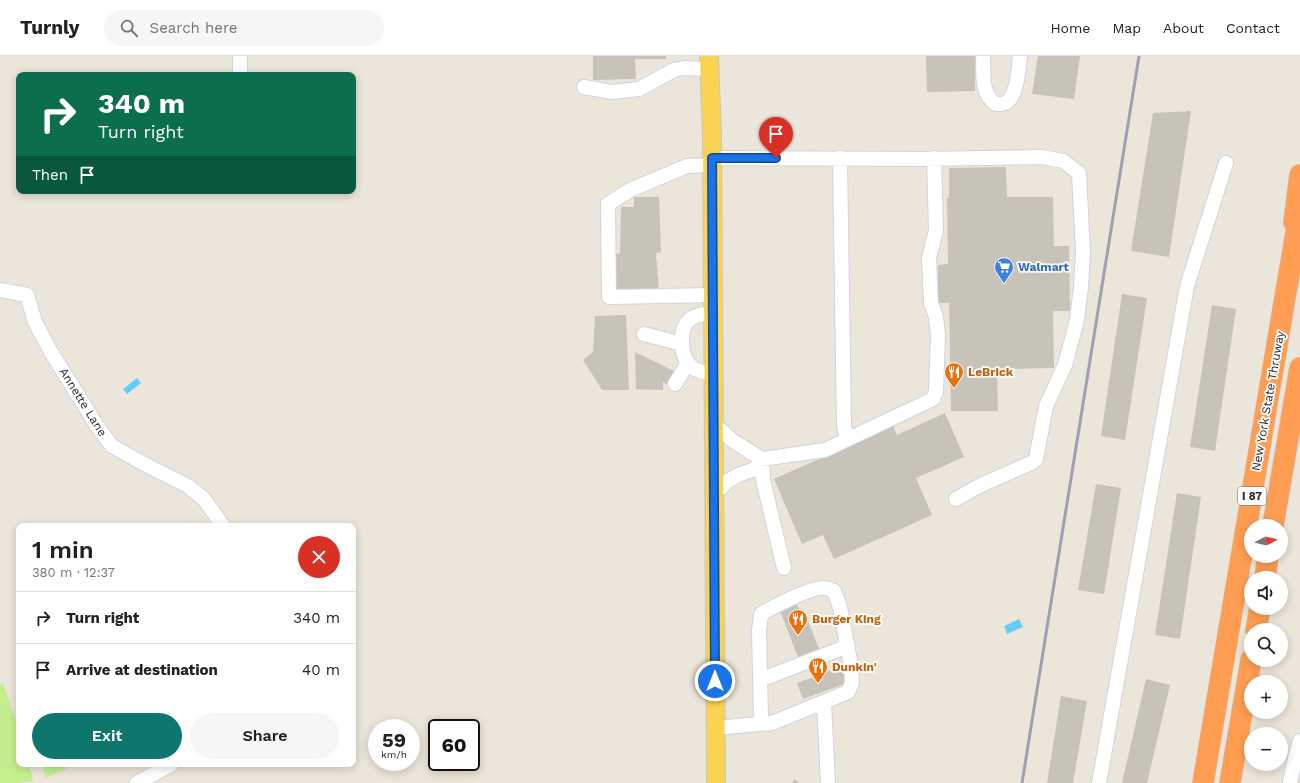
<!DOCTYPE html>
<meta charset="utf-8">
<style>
:root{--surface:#fff;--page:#f6f6f6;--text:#222;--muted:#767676;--line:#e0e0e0;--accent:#0f766e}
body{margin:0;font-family:"Work Sans",sans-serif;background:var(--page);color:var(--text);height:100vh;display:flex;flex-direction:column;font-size:15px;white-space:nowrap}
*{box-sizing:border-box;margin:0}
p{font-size:13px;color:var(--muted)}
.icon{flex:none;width:22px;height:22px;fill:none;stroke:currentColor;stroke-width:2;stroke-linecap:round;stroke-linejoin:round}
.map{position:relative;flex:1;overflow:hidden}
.details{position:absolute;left:16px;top:467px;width:340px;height:244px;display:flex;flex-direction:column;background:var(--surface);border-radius:8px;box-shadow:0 2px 10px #0003}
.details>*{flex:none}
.top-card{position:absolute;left:16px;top:16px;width:340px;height:122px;border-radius:8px;box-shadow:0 2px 10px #0003;background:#0b6e4f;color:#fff;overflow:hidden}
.needle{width:26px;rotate:83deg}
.fabs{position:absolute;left:1244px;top:463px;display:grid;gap:8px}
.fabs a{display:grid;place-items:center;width:44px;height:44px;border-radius:50%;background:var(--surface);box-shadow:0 2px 10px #0003;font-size:20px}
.speed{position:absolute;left:368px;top:663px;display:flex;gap:8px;font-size:20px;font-weight:700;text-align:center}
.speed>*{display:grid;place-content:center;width:52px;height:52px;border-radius:50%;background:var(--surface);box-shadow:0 2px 10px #0003;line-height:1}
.speed small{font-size:10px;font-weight:400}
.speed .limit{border:2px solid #111;border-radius:6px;background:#fff;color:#111}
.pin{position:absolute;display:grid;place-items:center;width:34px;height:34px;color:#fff;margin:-41px -17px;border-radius:50% 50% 50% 0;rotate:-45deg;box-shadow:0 0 4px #0007}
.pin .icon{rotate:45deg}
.me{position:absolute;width:44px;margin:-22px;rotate:0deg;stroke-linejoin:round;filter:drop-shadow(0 0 3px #0008)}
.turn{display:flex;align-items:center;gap:14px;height:84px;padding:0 16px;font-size:18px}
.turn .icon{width:52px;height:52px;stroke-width:2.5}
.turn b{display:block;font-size:28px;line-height:34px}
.then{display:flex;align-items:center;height:38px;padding:0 16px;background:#0003;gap:8px;font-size:15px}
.round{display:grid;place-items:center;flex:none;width:42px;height:42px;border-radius:21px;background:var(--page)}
.head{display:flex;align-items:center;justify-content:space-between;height:68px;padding:0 16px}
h1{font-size:24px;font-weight:600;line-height:30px}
.primary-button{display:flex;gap:8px;margin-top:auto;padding:8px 16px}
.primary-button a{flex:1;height:46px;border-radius:24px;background:var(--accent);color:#fff;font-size:16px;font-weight:600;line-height:46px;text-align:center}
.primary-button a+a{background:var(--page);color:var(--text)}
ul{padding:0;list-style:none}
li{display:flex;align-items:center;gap:12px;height:52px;padding:0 16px;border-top:1px solid var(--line)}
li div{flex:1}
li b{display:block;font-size:15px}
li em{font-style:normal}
header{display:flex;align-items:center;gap:24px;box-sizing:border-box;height:56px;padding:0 20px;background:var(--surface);border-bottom:1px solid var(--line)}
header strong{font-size:19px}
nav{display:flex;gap:22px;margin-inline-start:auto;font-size:14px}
.search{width:280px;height:36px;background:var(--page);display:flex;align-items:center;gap:10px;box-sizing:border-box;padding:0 14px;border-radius:22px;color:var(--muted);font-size:15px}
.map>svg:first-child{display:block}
.pitch{fill:#c5ef8d}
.water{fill:#66cef6}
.building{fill:#c7c3b9}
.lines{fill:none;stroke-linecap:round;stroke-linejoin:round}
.minor-casing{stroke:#cfd3e3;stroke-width:16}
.major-casing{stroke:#c7c7c7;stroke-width:20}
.highway-casing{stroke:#c7c7c7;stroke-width:22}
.minor{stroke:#fff;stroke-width:14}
.major{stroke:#f9d352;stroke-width:18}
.highway{stroke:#ff9e52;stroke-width:21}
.rail{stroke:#9ca0b5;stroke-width:3}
.route-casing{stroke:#114b97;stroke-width:10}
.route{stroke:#1a73e8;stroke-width:7}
.labels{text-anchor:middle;stroke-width:3.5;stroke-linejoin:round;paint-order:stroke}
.shield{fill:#fff;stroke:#696969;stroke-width:1}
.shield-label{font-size:11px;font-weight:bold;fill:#292929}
.shop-label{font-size:12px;font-weight:bold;fill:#366cbe;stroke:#fff;text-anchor:start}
.food-label{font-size:12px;font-weight:bold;fill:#c56008;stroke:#fff;text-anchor:start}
.street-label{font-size:12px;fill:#292929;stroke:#fff}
</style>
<header>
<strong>Turnly</strong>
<div class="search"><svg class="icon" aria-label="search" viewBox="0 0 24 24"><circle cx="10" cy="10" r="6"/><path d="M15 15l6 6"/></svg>Search here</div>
<nav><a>Home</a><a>Map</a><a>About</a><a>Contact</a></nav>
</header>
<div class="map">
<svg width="1300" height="727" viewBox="0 0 1300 727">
<rect width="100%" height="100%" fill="#ece5da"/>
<path class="pitch" d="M0 628H3L19 673V708H29L33 725 19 727H0Z
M42 708H77L46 722Z"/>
<path class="water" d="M137 322 141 327 127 338 123 333Z
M1019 563 1023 571 1007 578 1004 570Z"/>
<path class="building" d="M593 0H666V3H635L636 23 593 24Z
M926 0H975V35L927 36Z
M1038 0H1080L1074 43 1032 38Z
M1191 55 1169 201 1131 195 1153 57Z
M1006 111 1007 141H1053L1054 190H1069L1070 255H1053L1054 312 997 313 998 355H951L949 247H938V209L948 208 947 142H949V112Z
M634 141H659L661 196 656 197 659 235 616 236V198L620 197 621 151H634Z
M1122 238 1147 242 1125 384 1101 380Z
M1212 249 1236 253 1215 395 1190 391Z
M626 259 629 334H602L583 304 593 296 595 260Z
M635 296 678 317 670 331 663 326V334L636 333Z
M945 357 964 401 916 422 932 459 834 503 823 479 802 488 774 423 893 370 897 379Z
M1096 428 1121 432 1104 538 1078 534Z
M1177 437 1201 441 1180 583 1155 579Z
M797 548 804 566 808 565 819 593 798 601 780 555Z
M841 611 847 627 803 643 797 627Z
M1146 623 1170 629 1147 727H1122Z
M1061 640 1087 645 1073 727H1047Z
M794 723 800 727H792Z"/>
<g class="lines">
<defs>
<path id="minor" d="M983 0C984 17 980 38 996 48 998 48 1003 48 1005 47 1017 42 1019 12 1020 0
M240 19V0
M584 31 612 36 639 33 674 14 684 12 709 13
M712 102 921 103 1042 101 1063 105 1079 117 1083 196 1081 231 1077 264 1065 309 1046 350 1036 403 1031 407 981 429 956 443
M840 102 844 370 847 382
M712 109 687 110 630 134 608 148 609 241 713 239
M0 234 27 239 35 266 51 296 97 370 112 390 146 409 188 430 204 443 223 470
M713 257C706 258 695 258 689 264 678 275 680 303 693 312 699 316 706 317 713 318
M644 278 682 288
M675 328 688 307
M714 368 733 385 762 403 825 394 933 343 936 335 938 279 936 261 931 247 929 202 936 174 934 102
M762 403 763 424 784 512
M714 438 728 425 738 419 755 413 762 403
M760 624 848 590
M824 646 828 727
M716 672 758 668 761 662 759 575 761 558C773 551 812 530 825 532 828 532 831 534 834 535L840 551 851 610 852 627 848 636 772 667 758 668
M137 727 172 708
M1099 727 1187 230 1226 107
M1290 727 1295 702 1300 685"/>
<path id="major" d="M709 0 712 79 716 727"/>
<path id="highway" d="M1294 166 1300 119
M1273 470 1300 312
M1265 522 1268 500
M1256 574 1260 552
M1203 727 1300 153
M1230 727 1251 604"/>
</defs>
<use href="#minor" class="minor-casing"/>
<use href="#major" class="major-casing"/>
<use href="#highway" class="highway-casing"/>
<use href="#minor" class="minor"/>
<use href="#major" class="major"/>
<use href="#highway" class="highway"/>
<path class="rail" d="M1022 727 1139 0"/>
</g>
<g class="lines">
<defs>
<path id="route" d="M715 625 712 102H776"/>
</defs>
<use href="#route" class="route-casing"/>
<use href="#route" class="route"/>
</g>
<defs>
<symbol id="supermarket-pin" viewBox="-11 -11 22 30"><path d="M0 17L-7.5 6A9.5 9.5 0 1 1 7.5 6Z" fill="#3f7fe0" stroke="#fff"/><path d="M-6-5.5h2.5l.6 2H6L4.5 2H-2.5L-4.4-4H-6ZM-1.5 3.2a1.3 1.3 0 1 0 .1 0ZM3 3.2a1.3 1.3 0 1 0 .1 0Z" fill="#fff"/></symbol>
<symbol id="restaurant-pin" viewBox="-11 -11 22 30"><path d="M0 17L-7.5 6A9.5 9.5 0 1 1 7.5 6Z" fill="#e8710a" stroke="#fff"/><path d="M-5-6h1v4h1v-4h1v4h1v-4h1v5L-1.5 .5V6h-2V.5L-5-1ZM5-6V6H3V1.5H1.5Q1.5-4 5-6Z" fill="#fff"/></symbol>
</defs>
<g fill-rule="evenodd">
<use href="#supermarket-pin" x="993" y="200" width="22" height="30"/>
<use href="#restaurant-pin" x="943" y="305" width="22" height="30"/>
<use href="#restaurant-pin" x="787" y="552" width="22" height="30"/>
<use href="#restaurant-pin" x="807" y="600" width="22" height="30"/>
</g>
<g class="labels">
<rect class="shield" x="1238" y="431" width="28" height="18" rx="3"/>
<g class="shield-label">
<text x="1252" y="444">I 87</text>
</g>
<g class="shop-label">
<text x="1018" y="215">Walmart</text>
</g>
<g class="food-label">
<text x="968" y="320">LeBrick</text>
<text x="812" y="567">Burger King</text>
<text x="832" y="615">Dunkin'</text>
</g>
<g class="street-label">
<text transform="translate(1268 345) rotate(-80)" y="4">New York State Thruway</text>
<text transform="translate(83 346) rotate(58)" y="4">Annette Lane</text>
</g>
</g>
</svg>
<div class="fabs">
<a><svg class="needle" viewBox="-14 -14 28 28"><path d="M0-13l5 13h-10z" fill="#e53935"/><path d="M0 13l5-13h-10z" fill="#767676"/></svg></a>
<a><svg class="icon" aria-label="sound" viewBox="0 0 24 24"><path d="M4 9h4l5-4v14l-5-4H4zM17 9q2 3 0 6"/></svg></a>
<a><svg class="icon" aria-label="search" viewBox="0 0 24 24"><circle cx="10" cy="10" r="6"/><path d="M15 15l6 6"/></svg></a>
<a>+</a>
<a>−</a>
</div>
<div class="speed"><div>59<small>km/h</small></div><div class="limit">60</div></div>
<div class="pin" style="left:776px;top:102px;background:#d93025"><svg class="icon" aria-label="arrive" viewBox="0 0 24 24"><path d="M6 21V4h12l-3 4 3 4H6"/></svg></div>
<svg class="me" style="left:715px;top:625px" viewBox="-20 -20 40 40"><circle r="17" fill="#1a73e8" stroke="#fff" stroke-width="3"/><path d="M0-11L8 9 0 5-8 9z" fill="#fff"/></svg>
<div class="top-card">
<div class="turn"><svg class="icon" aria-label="right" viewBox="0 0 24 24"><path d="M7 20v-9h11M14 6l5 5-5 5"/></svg><div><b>340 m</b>Turn right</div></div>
<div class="then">Then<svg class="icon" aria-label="arrive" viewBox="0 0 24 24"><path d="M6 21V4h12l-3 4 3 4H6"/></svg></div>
</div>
<section class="details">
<div class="head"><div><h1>1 min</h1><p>380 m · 12:37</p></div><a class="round" style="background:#d93025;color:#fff"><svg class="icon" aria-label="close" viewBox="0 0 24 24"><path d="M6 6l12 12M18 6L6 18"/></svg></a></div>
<ul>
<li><svg class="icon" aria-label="right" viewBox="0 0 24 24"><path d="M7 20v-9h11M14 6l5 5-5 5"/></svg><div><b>Turn right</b></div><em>340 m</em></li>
<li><svg class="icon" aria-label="arrive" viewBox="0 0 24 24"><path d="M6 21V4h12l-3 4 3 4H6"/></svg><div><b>Arrive at destination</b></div><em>40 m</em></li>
</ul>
<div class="primary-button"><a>Exit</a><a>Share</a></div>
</section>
</div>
